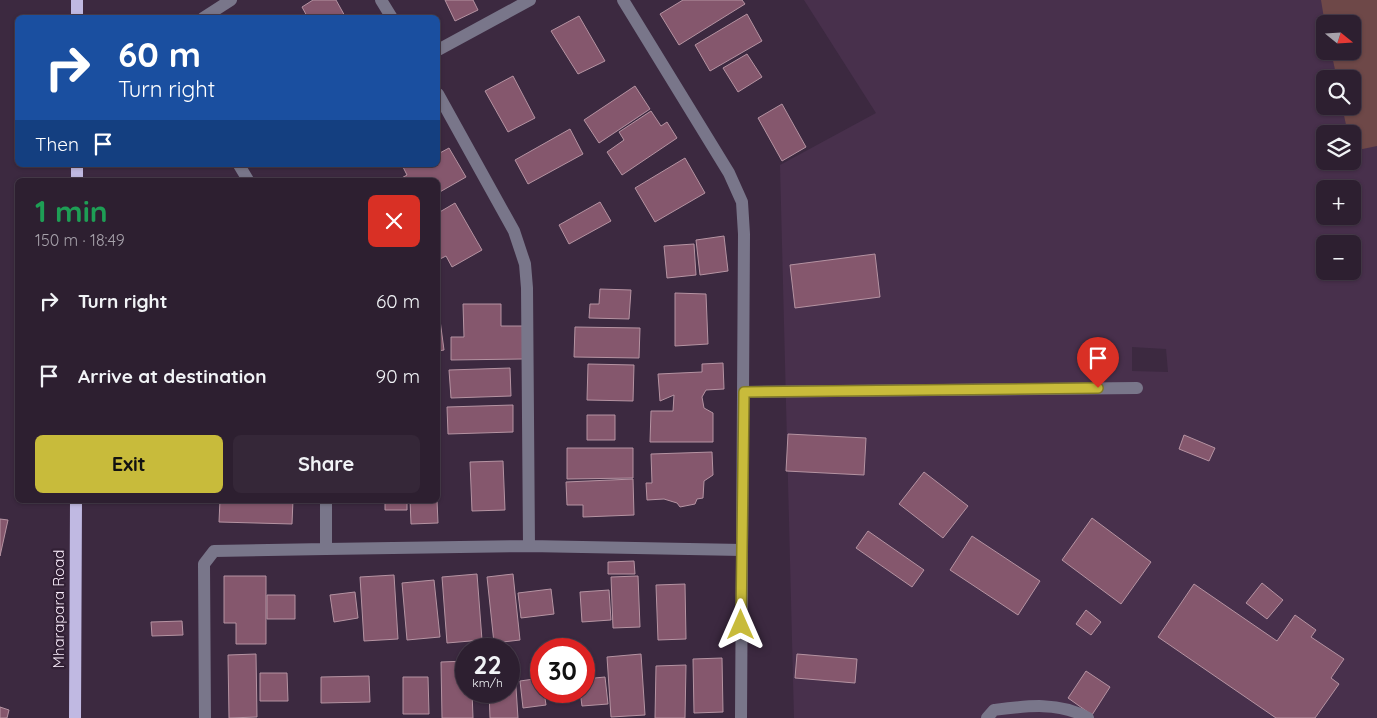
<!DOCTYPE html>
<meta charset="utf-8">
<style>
:root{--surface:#2d1f30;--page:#352738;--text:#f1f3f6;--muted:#a7a2ab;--line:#483d4c;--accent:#c8bb3b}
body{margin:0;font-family:Quicksand,sans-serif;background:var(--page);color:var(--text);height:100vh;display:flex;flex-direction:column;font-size:19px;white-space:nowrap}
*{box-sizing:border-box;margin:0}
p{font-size:16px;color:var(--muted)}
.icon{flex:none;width:28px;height:28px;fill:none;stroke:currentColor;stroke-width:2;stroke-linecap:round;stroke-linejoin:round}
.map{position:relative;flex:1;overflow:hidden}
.sheet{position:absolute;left:15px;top:178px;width:425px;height:325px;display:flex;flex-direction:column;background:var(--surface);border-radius:8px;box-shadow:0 1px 4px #0004,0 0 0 1px var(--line)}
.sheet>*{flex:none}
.guide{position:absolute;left:15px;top:15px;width:425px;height:152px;border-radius:8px;box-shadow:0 1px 4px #0004,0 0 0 1px var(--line);background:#1a4fa0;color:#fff;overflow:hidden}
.needle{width:32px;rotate:108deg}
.fabs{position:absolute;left:1316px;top:15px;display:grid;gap:10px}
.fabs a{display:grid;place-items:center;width:45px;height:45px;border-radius:8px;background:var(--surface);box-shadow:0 1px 4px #0004,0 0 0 1px var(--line);font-size:25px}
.speed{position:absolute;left:455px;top:638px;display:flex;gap:10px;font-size:25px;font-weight:700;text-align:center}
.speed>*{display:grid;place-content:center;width:65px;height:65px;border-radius:50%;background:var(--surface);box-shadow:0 1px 4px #0004,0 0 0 1px var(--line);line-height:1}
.speed small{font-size:12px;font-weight:400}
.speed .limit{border:8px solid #d22;background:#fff;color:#111}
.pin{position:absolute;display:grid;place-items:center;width:42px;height:42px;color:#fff;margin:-51px -21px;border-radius:50% 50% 50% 0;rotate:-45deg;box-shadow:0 0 5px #0007}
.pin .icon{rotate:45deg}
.me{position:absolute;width:55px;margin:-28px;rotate:0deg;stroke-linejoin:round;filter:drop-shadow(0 0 4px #0008)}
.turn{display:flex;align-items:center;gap:18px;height:105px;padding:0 20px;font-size:22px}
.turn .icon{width:65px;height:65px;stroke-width:2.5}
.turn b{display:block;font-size:35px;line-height:42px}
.then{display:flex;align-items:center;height:48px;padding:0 20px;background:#0003;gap:10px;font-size:19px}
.round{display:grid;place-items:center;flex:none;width:52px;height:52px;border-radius:8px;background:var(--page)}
.summary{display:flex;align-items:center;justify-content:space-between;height:85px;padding:0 20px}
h1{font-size:30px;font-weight:800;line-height:38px;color:#1e9e55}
.button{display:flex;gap:10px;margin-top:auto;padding:10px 20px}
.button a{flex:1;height:58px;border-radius:8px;background:var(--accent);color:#111;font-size:20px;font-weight:800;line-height:58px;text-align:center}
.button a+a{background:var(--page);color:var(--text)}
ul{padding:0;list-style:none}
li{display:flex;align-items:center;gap:15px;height:75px;padding:0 20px}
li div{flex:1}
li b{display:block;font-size:19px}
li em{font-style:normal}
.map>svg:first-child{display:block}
.built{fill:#48304c;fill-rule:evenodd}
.green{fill:#6e4848}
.building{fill:#85576d;stroke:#b593a2}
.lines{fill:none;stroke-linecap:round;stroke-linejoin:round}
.minor{stroke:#79768a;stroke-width:12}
.major{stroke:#c0b9e2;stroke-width:12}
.route-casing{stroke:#827a26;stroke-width:12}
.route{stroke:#c8bb3b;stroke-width:9}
.labels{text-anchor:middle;stroke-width:4.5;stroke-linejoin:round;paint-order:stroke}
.street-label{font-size:15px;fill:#faedfc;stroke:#322035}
</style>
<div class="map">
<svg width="1377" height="718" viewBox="0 0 1377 718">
<rect width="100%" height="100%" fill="#3c2940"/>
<path class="built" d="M804 0H1377V718H794L780 165 876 113ZM1325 24H1352V51H1325ZM1325 79H1352V106H1325ZM1325 134H1352V161H1325ZM1325 189H1352V216H1325ZM1325 244H1352V271H1325ZM1132 347 1166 349 1168 372 1132 371Z"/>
<path class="green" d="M1321 0H1377V146L1353 151 1352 134H1348L1342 106H1352V79H1337L1331 51H1352V24H1325Z"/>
<path class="building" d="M313 0H336L346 18H308L302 7Z
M445 0H473L478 10 455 21Z
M683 0H742L745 4 679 45 660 14Z
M747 14 762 41 710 71 695 45Z
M579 16 605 61 578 74 551 31Z
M747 54 762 77 738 92 723 68Z
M513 76 535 118 508 132 485 91Z
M635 86 650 109 599 143 584 120Z
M782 104 806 147 782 161 758 118Z
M651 111 661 126 667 122 677 138 622 175 607 152 624 140 619 132Z
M570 129 583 154 528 184 515 160Z
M449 148 466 177 438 193V180H398L407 175 402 165H438V154Z
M685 158 705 193 655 222 635 188Z
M600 202 611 221 569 244 559 225Z
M455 203 482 250 452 267 446 256 438 260V251L440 250 438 246V213Z
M724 236 728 271 700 275 696 240Z
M694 244 696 275 667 278 664 246Z
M875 254 880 297 795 308 790 265Z
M600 289 631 290 629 319 589 318 590 304H599Z
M675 293 706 294 708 344 675 346Z
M463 304H501V326H524L523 359 451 360V337H464Z
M438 305 444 350 438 351Z
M575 327 640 328 639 358 574 357Z
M723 363 724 389 706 390 702 397 704 408 713 413V442H650L651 411H673L674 395 660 401 658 374 702 372V364Z
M588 364 634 365 633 401 587 400Z
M438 365 439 402H438Z
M510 368 511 396 451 398 449 370Z
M513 405V432L448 434 447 407Z
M587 415H615V440H587Z
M788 434 866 438 864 475 786 471Z
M1184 435 1215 448 1209 461 1179 449Z
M567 448H633V478L567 479Z
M712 452 713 475 704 481 703 498 697 499 695 504 680 507 677 503 664 499 647 500 646 483H652L651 454Z
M503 461 505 510 472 511 470 462Z
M924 472 968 506 943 538 899 504Z
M633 479 634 515 583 517V505H567L566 482Z
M220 500H293L292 524 219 522Z
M385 500H407V510H385Z
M410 500H437L438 523 411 524Z
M1092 518 1151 562 1121 604 1062 560Z
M0 519 8 520 0 556Z
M868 531 924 570 912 587 856 548Z
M972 536 1040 581 1018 615 950 570Z
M634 561 635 574H608V562Z
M477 574 482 640 447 643 442 577Z
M513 574 520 640 494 643 487 577Z
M394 575 398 639 364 641 360 577Z
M224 576H266V644H236V623H224Z
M638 576 640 627 613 628 611 577Z
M434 580 440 637 407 640 402 583Z
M1262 583 1283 600 1267 619 1246 603Z
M685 584 686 639 658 640 656 585Z
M1194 584 1277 641 1295 615 1316 630 1311 637 1344 659 1331 678 1339 684 1315 718H1276L1158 637Z
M551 589 554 614 521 618 518 593Z
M609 590 611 620 582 622 580 592Z
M355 592 358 618 334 622 330 595Z
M267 595H295V619H267Z
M1086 610 1101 622 1091 635 1076 624Z
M182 621 183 635 152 636 151 622Z
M256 654 257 717 229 718 228 655Z
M641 654 645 715 611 717 607 657Z
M797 654 857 659 855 683 795 678Z
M509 657H514L518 718H490L489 691H509Z
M722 658 723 712 694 713 693 659Z
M466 661V691H472L473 718H442L441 662Z
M686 665 685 718H655L656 666Z
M1086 671 1110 687 1092 715 1068 698Z
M260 673H287L288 701H260Z
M369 676 370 702 321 703V677Z
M403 677H428L429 714H403Z
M605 677 608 704 582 706 580 691H584V679Z
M541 678V691H544L546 705 523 708 520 681Z
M0 707 9 710 7 718H0Z"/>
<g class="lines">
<path class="minor" d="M381 0 392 18
M623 0 729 173 742 202 744 234 741 718
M203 18 231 0
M438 50 530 0
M438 94 514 231 525 264 527 288 529 546 742 550
M239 165 248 180
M743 392 1137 388
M326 500V549L529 546
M205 718 204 564 214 551 326 549
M987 718 994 710C1025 706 1059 701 1088 718"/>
<path class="major" d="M77 0V18
M77 165V180
M75 718 76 500"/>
</g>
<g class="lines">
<defs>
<path id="route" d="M741 625 744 392 1098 388"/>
</defs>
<use href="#route" class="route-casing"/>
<use href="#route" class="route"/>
</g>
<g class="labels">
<g class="street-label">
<text transform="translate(59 609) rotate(-90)" y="5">Mharapara Road</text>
</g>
</g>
</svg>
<div class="fabs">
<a><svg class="needle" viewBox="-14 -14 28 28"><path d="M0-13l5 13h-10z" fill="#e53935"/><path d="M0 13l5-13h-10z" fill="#a7a2ab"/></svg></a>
<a><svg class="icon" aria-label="search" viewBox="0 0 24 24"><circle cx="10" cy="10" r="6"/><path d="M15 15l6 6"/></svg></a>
<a><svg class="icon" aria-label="layers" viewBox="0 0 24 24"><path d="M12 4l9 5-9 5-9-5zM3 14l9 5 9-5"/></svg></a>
<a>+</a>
<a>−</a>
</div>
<div class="speed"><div>22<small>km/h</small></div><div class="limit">30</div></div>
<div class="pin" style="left:1098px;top:388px;background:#d93025"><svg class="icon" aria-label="arrive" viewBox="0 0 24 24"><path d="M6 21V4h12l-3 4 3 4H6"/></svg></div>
<svg class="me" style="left:741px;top:625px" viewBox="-20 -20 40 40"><path d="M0-17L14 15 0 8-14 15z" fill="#c8bb3b" stroke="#fff" stroke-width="4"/></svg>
<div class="guide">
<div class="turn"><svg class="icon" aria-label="right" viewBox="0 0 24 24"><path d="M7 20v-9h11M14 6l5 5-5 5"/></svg><div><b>60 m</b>Turn right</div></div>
<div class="then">Then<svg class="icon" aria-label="arrive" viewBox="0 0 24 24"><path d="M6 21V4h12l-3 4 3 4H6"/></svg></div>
</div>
<section class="sheet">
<div class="summary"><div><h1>1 min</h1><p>150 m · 18:49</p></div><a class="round" style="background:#d93025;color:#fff"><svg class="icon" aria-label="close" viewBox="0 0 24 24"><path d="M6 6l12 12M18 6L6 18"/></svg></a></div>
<ul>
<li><svg class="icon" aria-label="right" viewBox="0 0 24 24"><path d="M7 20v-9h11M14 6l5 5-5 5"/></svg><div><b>Turn right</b></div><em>60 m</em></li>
<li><svg class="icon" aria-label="arrive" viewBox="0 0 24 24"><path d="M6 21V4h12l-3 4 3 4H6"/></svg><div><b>Arrive at destination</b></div><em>90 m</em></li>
</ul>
<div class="button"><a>Exit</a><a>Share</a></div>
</section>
</div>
